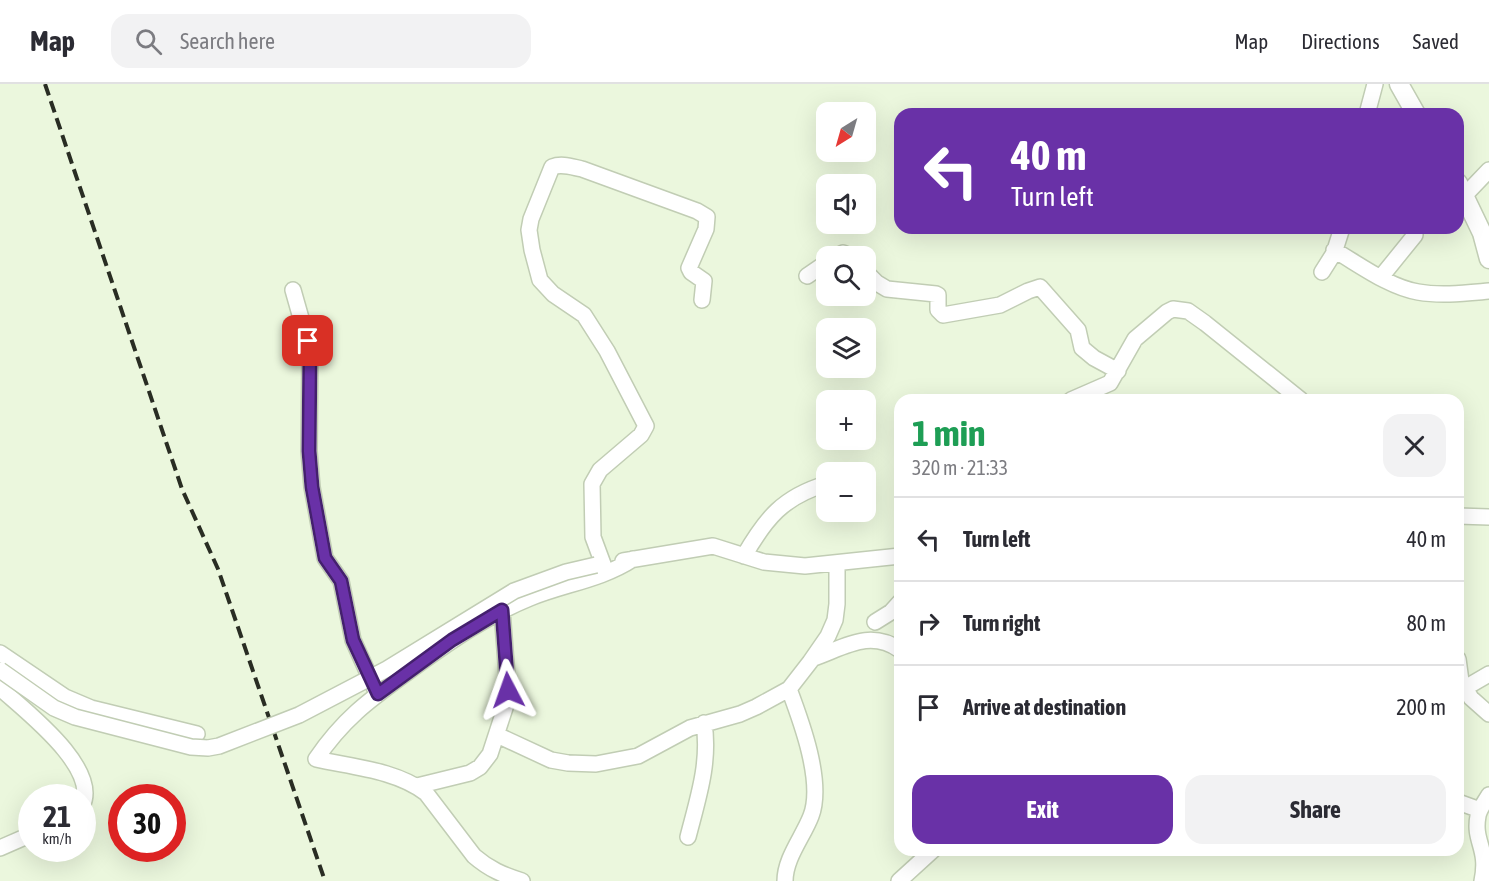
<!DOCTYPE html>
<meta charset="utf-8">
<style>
:root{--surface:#fff;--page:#f2f2f3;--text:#2b2b33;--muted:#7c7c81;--line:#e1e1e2;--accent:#6931a7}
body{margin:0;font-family:"Asap Condensed",sans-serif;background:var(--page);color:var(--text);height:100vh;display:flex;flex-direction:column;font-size:22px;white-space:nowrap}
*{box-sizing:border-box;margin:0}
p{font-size:20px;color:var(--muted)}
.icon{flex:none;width:33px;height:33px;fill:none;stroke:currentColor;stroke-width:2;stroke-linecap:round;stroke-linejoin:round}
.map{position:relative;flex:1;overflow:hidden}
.details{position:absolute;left:894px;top:310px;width:570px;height:462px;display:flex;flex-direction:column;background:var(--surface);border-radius:18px;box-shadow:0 6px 24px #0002}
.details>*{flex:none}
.hud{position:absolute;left:894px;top:24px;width:570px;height:126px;border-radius:18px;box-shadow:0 6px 24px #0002;background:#6931a7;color:#fff;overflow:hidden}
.needle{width:39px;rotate:217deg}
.tools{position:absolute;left:816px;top:18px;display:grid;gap:12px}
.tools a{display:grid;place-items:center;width:60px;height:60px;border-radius:12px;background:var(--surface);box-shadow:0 6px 24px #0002;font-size:30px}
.speed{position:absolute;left:18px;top:700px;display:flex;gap:12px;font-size:30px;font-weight:700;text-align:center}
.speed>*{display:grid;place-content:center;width:78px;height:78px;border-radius:50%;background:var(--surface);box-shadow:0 6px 24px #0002;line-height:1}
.speed small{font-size:15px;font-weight:400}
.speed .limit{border:9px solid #d22;background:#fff;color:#111}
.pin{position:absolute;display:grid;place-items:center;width:51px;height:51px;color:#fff;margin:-26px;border-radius:12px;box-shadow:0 3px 9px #0006}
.me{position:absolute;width:66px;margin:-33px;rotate:356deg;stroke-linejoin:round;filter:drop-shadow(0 0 4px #0008)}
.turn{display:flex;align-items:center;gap:21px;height:126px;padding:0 18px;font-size:27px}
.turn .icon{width:78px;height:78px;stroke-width:2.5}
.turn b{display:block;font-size:42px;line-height:51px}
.round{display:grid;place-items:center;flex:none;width:63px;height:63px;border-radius:18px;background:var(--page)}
.head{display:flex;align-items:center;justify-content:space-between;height:102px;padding:0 18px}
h1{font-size:36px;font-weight:700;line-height:45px;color:#1e9e55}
.button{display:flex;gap:12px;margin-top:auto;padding:12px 18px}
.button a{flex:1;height:69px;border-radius:18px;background:var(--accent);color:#fff;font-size:24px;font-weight:700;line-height:69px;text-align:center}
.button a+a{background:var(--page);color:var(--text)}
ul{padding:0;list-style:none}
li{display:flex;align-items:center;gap:18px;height:84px;padding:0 18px;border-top:2px solid var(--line)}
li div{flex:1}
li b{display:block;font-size:22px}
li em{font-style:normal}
header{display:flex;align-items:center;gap:36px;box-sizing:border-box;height:84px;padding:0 30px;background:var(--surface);border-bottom:2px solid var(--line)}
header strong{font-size:28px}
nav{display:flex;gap:33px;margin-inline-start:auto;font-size:21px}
.search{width:420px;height:54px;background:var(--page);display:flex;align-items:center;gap:15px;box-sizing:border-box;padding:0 21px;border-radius:18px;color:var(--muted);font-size:22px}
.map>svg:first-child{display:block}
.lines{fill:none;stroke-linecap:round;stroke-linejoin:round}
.minor-casing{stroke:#c1cdb4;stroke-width:18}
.major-casing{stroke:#c1cdb4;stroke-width:21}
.minor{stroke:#fff;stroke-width:15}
.major{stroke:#fff;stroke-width:18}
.rail{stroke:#292d23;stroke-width:4;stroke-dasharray:12 6;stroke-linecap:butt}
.minor-bridge-casing{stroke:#c1cdb4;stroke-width:18;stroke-linecap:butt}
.minor-bridge{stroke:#fff;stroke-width:15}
.route-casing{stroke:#44206d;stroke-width:15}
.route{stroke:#6931a7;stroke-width:10}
</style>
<header>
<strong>Map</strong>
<div class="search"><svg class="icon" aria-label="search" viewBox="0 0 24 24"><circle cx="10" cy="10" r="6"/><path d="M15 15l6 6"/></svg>Search here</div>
<nav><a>Map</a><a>Directions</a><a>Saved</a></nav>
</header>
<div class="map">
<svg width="1489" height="797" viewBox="0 0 1489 797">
<rect width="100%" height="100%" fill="#ebf7dd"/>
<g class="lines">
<defs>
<path id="minor" d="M1367 30 1375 0
M1465 111 1489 86
M1334 166C1360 181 1389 203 1418 208 1441 212 1466 209 1489 207
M837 172 843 169 850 172
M866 188 877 199 887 205 936 210 938 211V226L943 231 1000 221 1028 207 1040 203 1078 246 1082 264 1094 274 1118 287
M1322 188 1334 169 1342 144
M807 192 826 179
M1381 193 1415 151
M293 206 310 266 309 367 312 403 325 474 341 497 353 556 375 605
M1071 316 1110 299 1135 255 1167 228 1173 225 1188 227 1205 239 1301 316
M1458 432 1489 433
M744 472C766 434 783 413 826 400
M623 477 713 462 764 478 805 482 900 472
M603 480 593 453 592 400 600 386 641 351 646 342 607 267 584 231 553 210 540 196 532 166 529 146 531 135 552 83C562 79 572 83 582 85L697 127 707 133 706 145 689 184 691 188 704 197 702 216
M875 538 891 528 900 518
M0 569 65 613 91 624 197 650
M814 574C845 563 870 545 900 566
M1458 575 1461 597 1471 614 1489 630
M0 604C24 626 101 684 82 722
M1465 604 1489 590
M497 651 551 676 568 679 596 680 638 672 690 644 740 630 756 623 789 605 810 578 828 552 835 536 837 520V479
M417 702 470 689 480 683 490 670 505 624 508 606 502 526
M1458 718 1480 726
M688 753C698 714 710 679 704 639
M0 764 32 750
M522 797C503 791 489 785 474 772L426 709C396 686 352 683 316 675 346 631 374 613 416 582 452 556 488 531 530 514 564 500 601 496 633 475
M785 797C785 774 803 753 811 732 824 698 801 637 789 605
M899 797 933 766
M1482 797C1489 764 1473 758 1478 732 1479 725 1485 718 1489 711"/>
<path id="major" d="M1399 0 1416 30
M1458 99 1482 149 1489 175"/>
</defs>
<use href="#minor" class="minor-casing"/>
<use href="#major" class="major-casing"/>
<use href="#minor" class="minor"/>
<use href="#major" class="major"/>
<path class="rail" d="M45 0 182 405 218 485 325 797"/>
<defs>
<path id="minor-bridge" d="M0 586 54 624 75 633 191 663 208 664 219 662 299 631 387 585 514 507 566 488 596 481"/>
</defs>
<use href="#minor-bridge" class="minor-bridge-casing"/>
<use href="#minor-bridge" class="minor-bridge"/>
</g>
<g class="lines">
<defs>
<path id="route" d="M308 257 310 266 309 367 312 403 325 474 341 497 353 556 378 610 452 556 502 526 508 606"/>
</defs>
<use href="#route" class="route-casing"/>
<use href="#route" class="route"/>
</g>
</svg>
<div class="tools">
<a><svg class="needle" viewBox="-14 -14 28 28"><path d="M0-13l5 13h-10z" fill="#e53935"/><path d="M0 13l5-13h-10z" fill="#7c7c81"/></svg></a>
<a><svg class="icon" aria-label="sound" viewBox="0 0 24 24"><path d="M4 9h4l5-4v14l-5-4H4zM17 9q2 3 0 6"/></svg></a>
<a><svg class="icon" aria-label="search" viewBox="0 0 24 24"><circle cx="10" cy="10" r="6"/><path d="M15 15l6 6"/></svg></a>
<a><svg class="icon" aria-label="layers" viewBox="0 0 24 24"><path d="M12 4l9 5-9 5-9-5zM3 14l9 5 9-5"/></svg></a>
<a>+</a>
<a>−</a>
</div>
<div class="speed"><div>21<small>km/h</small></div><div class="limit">30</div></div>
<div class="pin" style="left:308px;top:257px;background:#d93025"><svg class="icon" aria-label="arrive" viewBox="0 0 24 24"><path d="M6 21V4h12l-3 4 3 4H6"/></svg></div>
<svg class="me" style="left:508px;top:606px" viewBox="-20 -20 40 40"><path d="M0-17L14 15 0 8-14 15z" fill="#6931a7" stroke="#fff" stroke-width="4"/></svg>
<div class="hud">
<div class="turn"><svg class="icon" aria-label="left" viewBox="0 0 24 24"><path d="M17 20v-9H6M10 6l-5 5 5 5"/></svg><div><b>40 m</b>Turn left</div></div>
</div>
<section class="details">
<div class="head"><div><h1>1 min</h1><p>320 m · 21:33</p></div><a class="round"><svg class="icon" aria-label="close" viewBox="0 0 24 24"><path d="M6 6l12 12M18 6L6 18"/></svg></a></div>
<ul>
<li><svg class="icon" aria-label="left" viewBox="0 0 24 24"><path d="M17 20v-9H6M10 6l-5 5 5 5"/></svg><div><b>Turn left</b></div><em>40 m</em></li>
<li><svg class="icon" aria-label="right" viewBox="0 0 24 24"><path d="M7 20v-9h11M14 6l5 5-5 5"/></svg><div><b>Turn right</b></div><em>80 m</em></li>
<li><svg class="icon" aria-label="arrive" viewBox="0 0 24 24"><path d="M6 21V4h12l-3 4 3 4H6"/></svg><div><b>Arrive at destination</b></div><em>200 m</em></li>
</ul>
<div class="button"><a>Exit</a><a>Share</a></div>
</section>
</div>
